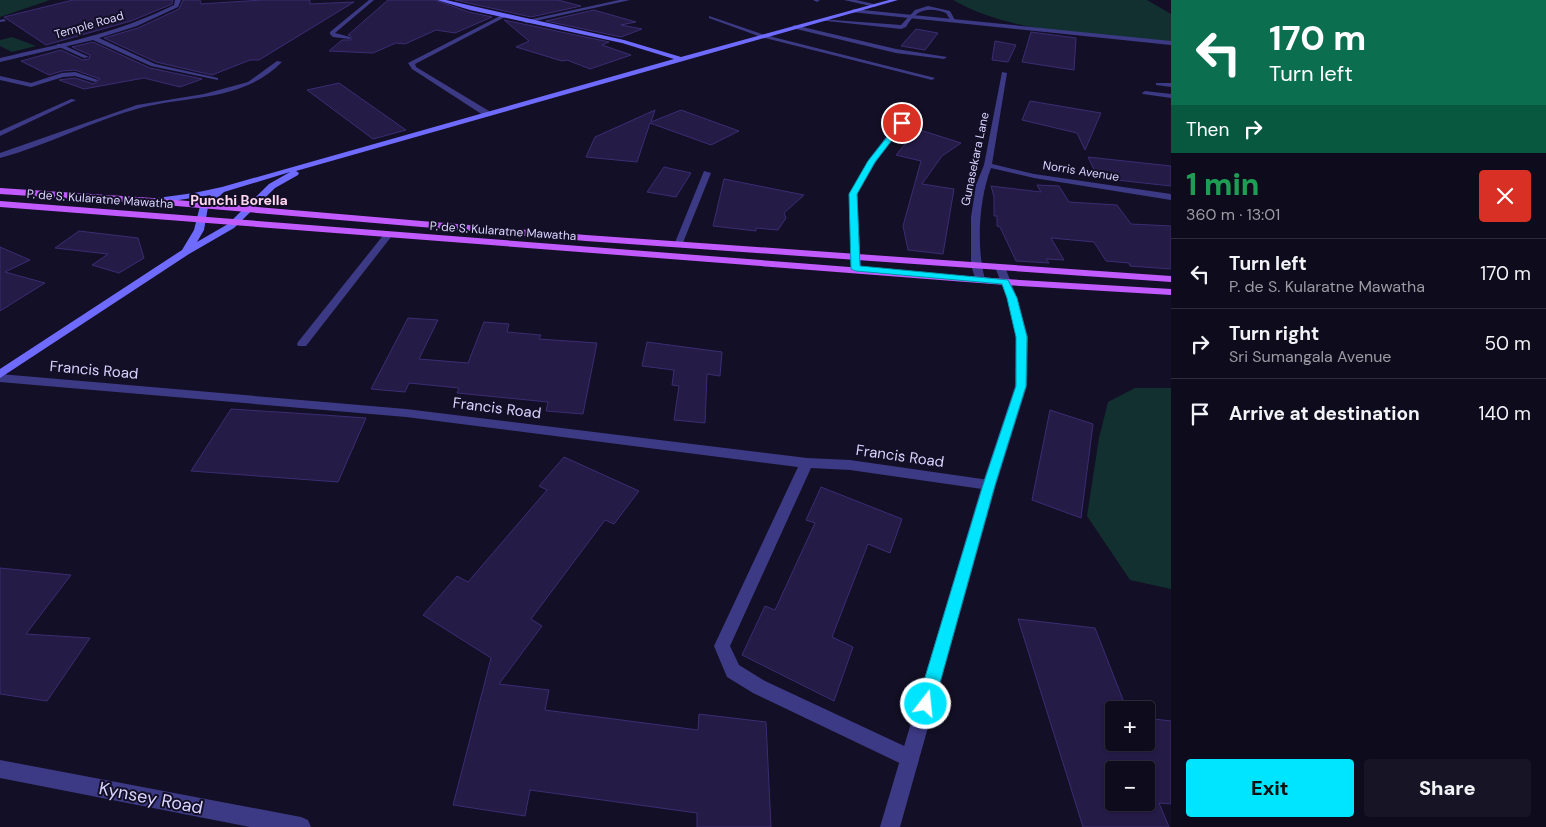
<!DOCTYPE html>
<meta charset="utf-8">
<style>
:root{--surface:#0e0b1c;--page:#171425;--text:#f1f3f6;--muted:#9b9ba3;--line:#2e2b3b;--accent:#00e5ff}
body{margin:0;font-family:"DM Sans",sans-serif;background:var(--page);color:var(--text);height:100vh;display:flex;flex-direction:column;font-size:19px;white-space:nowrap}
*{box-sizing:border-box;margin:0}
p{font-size:16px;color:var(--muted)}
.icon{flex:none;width:28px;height:28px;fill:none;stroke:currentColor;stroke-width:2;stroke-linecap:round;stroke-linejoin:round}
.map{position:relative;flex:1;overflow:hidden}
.drawer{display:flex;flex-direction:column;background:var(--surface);width:375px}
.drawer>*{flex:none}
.banner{background:#0b6e4f;color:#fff;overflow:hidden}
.buttons{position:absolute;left:1105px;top:701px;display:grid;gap:10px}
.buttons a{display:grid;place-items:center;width:50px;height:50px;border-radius:5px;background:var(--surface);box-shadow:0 1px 4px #0004,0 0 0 1px var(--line);font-size:25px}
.pin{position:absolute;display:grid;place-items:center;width:42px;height:42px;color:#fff;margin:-21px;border:2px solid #fff;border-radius:50%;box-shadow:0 1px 5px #0007}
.me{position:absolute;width:55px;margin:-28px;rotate:16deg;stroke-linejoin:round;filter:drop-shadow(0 0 4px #0008)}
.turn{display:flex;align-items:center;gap:18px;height:105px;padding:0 15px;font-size:22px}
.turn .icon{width:65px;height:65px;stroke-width:2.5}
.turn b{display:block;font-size:35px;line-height:42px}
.then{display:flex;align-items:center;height:48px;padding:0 15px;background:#0003;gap:10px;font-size:19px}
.round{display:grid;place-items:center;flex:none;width:52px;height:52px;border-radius:5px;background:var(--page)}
.headline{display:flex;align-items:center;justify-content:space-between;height:85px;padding:0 15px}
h1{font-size:30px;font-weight:800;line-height:38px;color:#1e9e55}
.cta{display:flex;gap:10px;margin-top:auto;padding:10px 15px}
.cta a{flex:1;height:58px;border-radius:5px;background:var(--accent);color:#111;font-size:20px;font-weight:800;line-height:58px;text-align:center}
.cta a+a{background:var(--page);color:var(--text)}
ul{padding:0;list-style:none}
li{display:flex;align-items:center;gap:15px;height:70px;padding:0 15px;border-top:1px solid var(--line)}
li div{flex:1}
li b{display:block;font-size:19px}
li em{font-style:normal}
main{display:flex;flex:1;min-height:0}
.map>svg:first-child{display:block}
.green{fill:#12302f}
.building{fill:#241b47;stroke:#3b2d73;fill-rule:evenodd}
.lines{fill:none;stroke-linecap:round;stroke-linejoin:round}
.service{fill:#3d3a85;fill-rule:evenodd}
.minor{fill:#3d3a85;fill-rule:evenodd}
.tertiary{fill:#3d3a85;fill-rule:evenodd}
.secondary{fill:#6f6bff;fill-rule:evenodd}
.primary{fill:#c25bff;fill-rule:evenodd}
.route{fill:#00e5ff;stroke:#0095a6}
.labels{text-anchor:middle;stroke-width:4;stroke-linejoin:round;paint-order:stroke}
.far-street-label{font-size:12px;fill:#d9d4ff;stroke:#130f26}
.far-neighbourhood-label{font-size:14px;font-weight:bold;fill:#ffd6f0;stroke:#130f26}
.street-label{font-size:15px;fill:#d9d4ff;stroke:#130f26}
.near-street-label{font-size:18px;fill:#d9d4ff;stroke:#130f26}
</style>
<main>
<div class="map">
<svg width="1171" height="827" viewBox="0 0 1171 827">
<rect width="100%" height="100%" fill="#130f26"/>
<path class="green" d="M0 0H50L0 17Z
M953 0H1147L1171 14V43C1101 35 1014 35 953 0Z
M12 37 36 46 12 52 0 46V40Z
M1135 388H1171V589L1130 580 1087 516 1099 438 1108 402Z"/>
<path class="building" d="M73 0H173L172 4 131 21 46 45 4 17Z
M183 0H200L201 4 262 0H310V4L354 2 259 60H250L212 75 156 62 104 38 138 28 179 9Z
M388 0H435L469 12 492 17 455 33 436 30 405 44 396 43 373 53 329 51 342 40H351V36L348 35Z
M455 0H558L581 6 531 17Z
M594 10 636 22 621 25 642 29 621 37 546 21Z
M504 20 609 42 602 45 631 55 590 69 567 60 562 61 516 47 529 41Z
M916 29 938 33 925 50 901 46Z
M1031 32 1076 38 1074 70 1022 62Z
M995 41 1016 45 1008 62 992 60Z
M93 42 150 68 202 79 180 87 144 78 84 89 59 80 75 78 94 84 100 79 75 70 62 71 49 75 21 61 61 50 83 60 89 59 90 55 72 47Z
M339 83 406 130 373 139 307 90Z
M1030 101 1101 113 1085 150 1077 133 1022 120Z
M655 110 651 122 681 110 739 131 711 145 650 123 637 162 586 157 595 137Z
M917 129 961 143 942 156 922 184 954 189 943 254 908 250 903 226 921 161 896 155Z
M1088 157 1171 166V186L1098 178Z
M664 167 691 173 676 197 647 192Z
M724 179 804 195 784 213 786 218 778 230 756 228V231L713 226Z
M1037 185 1059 186 1069 202 1117 205 1131 224 1171 226V269L1130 266 1129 263 1106 261 1094 242 1051 238 1064 260 1046 259 1049 263 1016 261 1000 227 997 226V216H994V197L991 186 1041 192Z
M79 231 138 238 144 258 119 273 92 265 108 254 55 248Z
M0 247 30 260 5 272 45 283 0 311Z
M408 318 438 320 419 359 468 363 484 322 509 324 507 332 541 335 539 339 597 343 583 414 546 411 548 402 457 393 459 388 409 383 405 392 371 389Z
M647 342 722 352 720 376 707 374 705 423 674 420 679 386 672 385 674 370 642 366Z
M231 409 309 414 366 418 338 482 191 471Z
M1050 410 1093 424 1081 518 1032 500Z
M564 457 639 491 614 524 605 520 531 619 542 626 499 684 549 690 545 710 698 730 699 714 766 722 771 827H697V813L530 790 525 816 453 805 491 658 423 615 457 576 468 582 547 490 539 486Z
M821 487 902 519 890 553 868 544 832 637 853 647 834 701 742 655 765 606 775 610 815 523 806 520Z
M0 568 71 575 26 634 90 638 47 701 0 694Z
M1018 619 1095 628 1127 710H1114V742H1146V718L1171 721V804L1159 803 1169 827H1083ZM1114 770H1146V802H1114Z"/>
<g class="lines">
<path class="service" d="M369 0H374L335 33 350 37V39L333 37 330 34V32Z
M928 6 950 11 955 20 951 21 946 13C928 6 915 10 906 27L901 29 818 20 820 19 901 25 915 10Z
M4 19 6 21 0 22V20Z
M57 44H61L89 57 84 58 57 46Z
M1156 83H1171V87L1156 85Z
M1145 91 1171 94V98L1143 94 1142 93Z
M704 171 711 173 682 245 681 247H675L674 245Z
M388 232 391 233V237L306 346H298L297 344 298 342 385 233Z"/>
<path class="minor" d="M175 0H181L178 7 137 26 99 38 155 64 218 78V80L151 66 93 40 0 62V58C60 44 118 33 174 5Z
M619 0H630L526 23 523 21Z
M813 0H820L817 2Z
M844 0H856L878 5 875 7Z
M853 9 1171 41V45L851 12Z
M709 16 765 35 935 78 932 80 761 37 709 18Z
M794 25 896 49 947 57 944 59 896 53 792 28Z
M277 61 282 62C242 102 190 95 140 108 92 121 48 145 0 158V153L137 105 204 94 248 82Z
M75 72 98 80 95 82 75 76 63 77 31 87 0 80V76L31 83 62 73Z
M1002 72 1007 73 992 164 1034 174 1171 194V200L1034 178 991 168C979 199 976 247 985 279L980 282 976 281 971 265V217L976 185 984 165Z
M71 99 76 100 0 136V131Z
M908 108 915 110 876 162 857 194 861 269 856 272 852 271 849 194 869 159Z
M0 374 406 409 807 458 850 460 989 480 994 481 996 485 994 489 989 490 850 470 811 468 730 646 739 665 765 681 917 752 919 759 917 766 910 768 753 693 727 677 714 646 798 467 406 417 0 382Z"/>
<path class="tertiary" d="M502 15 507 16 415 64 416 67 489 111V115H483L412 69 408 63Z
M1000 264 1005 267 1017 298 1028 337 1027 386 996 485 900 827H880L982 485 1015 386 1016 337 1007 298 995 267Z
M0 760 301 817 308 820 311 827H250L0 778Z"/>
<path class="secondary" d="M437 0H446L624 40 681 57 889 0H898L296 171 299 173 298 175 275 188 234 228 189 254 0 378V369L182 250 194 230 200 206 211 195 153 204 149 201 150 199 194 193 222 187 674 59 622 43 470 10ZM290 172 269 184 228 224 197 242 204 230 208 207 224 192Z"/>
<path class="primary" d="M0 188 153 198 586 235 1171 276V282L586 241 153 204 0 194Z
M0 201 1005 279 1171 289V295L1005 285 0 207Z"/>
</g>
<path class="route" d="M899 122 905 123 875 162 857 194 860 266 1008 280 1017 298 1027 337 1026 386 995 485 934 704 931 710 926 712 920 710 917 704 983 485 1016 386V337L1007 298 1002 284 856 271 851 269 849 194 868 161Z"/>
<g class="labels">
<g class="far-street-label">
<text transform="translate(89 25) rotate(-16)" y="4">Temple Road</text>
<text transform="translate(975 159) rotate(-78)" y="4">Gunasekara Lane</text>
<text transform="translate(1081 171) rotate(9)" y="4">Norris Avenue</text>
<text transform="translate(100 199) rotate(4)" y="4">P. de S. Kularatne Mawatha</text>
<text transform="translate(503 231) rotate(4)" y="4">P. de S. Kularatne Mawatha</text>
</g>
<g class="far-neighbourhood-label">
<text x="239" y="205">Punchi Borella</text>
</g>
<g class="street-label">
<text transform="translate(94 370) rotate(5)" y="5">Francis Road</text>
<text transform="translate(497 408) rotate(7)" y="5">Francis Road</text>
<text transform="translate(900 456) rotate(8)" y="5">Francis Road</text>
</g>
<g class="near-street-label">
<text transform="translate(151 798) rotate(11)" y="6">Kynsey Road</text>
</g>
</g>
</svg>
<div class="buttons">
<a>+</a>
<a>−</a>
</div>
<div class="pin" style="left:902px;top:123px;background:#d93025"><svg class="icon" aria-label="arrive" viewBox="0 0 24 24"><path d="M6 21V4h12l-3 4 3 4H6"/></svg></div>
<svg class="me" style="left:926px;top:704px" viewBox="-20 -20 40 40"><circle r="17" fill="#00e5ff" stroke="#fff" stroke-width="3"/><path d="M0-11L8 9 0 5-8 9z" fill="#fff"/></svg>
</div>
<section class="drawer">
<div class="banner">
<div class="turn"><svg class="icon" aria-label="left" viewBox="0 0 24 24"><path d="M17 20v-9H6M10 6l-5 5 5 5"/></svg><div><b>170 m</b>Turn left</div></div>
<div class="then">Then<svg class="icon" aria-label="right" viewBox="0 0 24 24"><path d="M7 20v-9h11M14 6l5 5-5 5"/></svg></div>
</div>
<div class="headline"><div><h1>1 min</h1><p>360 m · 13:01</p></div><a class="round" style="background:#d93025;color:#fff"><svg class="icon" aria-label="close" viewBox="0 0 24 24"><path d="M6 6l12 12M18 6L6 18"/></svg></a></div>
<ul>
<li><svg class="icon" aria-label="left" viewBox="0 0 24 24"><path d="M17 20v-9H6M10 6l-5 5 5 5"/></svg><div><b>Turn left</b><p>P. de S. Kularatne Mawatha</p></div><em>170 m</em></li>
<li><svg class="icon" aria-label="right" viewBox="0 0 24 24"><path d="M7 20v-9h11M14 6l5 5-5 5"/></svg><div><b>Turn right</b><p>Sri Sumangala Avenue</p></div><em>50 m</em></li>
<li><svg class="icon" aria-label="arrive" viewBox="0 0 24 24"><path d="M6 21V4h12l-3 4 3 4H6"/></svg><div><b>Arrive at destination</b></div><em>140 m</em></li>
</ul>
<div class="cta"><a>Exit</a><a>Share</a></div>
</section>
</main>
